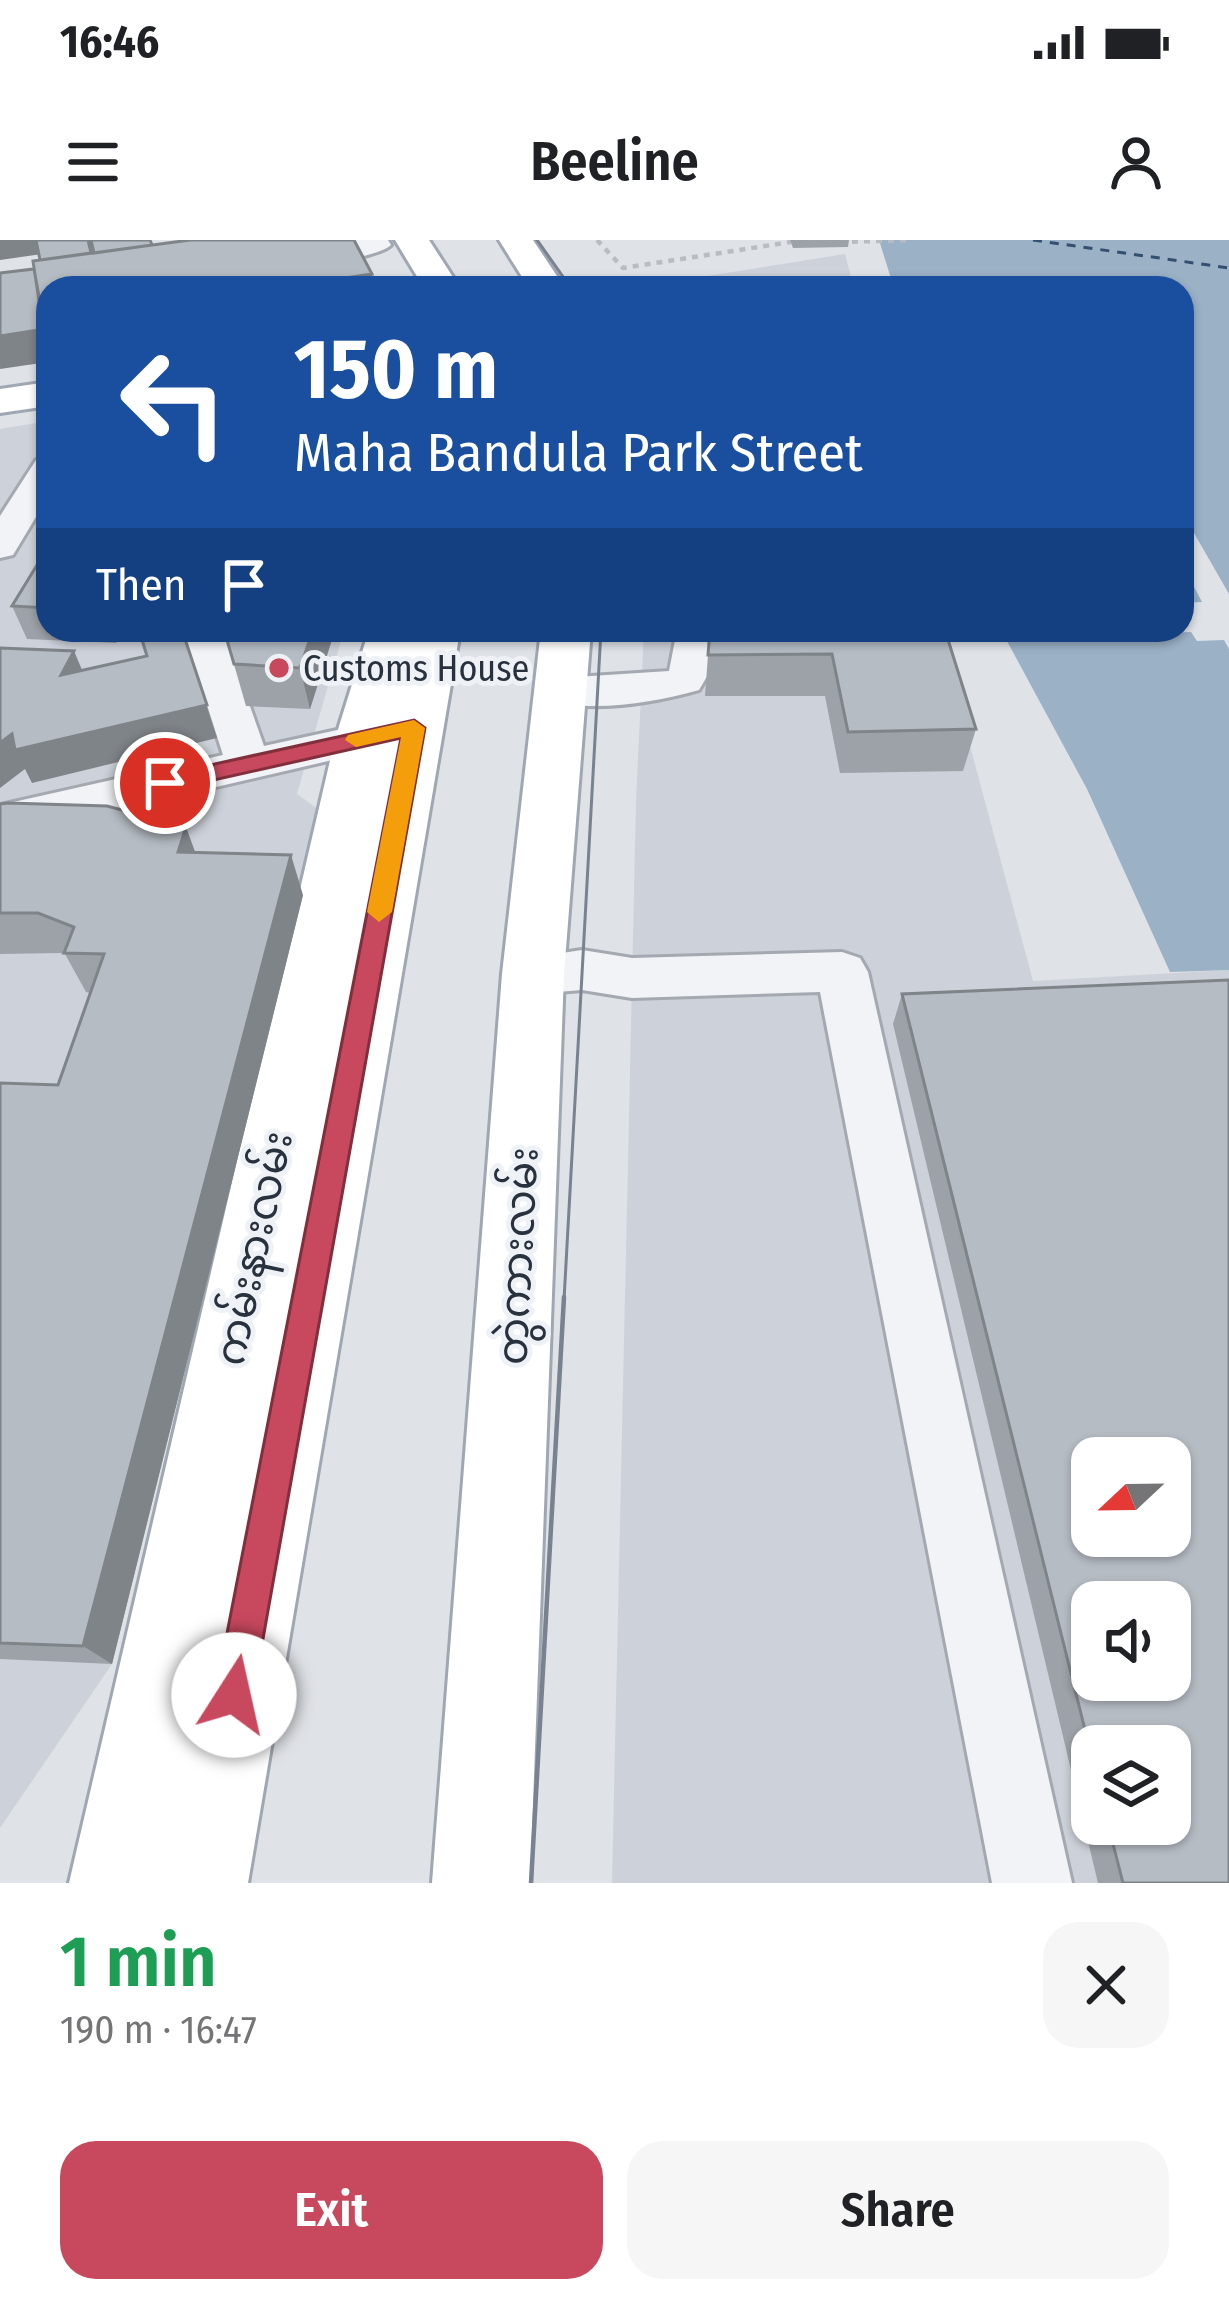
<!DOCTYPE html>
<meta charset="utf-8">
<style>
:root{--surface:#fff;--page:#f6f6f6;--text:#202124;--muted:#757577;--accent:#c8485e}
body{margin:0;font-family:"Fira Sans Condensed","Noto Sans Myanmar",sans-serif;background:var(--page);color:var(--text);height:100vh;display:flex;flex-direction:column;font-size:45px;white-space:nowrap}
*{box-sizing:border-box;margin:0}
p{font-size:39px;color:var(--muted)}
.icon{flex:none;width:66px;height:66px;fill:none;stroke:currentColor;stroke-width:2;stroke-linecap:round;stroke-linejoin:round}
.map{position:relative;height:1643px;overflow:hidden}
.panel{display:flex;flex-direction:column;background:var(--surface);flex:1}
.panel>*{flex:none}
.top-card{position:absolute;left:36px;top:36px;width:1158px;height:366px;border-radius:36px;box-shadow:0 3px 9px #0004;background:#1a4fa0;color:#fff;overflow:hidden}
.needle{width:78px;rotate:248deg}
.buttons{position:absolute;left:1071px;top:1197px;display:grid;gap:24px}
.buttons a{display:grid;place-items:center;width:120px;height:120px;border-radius:24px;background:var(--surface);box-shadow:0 3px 9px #0004;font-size:60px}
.pin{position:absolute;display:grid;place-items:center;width:102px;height:102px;color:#fff;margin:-51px;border:6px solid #fff;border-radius:50%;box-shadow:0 3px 12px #0007}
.me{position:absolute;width:132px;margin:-66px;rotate:10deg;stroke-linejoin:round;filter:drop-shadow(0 0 9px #0008)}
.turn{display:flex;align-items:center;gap:42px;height:252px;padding:0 60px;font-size:54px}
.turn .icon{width:156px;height:156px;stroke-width:2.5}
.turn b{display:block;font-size:84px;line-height:102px}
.then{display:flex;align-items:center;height:114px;padding:0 60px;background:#0003;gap:24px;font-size:45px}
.round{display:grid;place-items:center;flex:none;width:126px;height:126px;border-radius:36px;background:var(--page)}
.head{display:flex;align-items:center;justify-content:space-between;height:204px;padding:0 60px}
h1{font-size:72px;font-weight:600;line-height:90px;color:#1e9e55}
.primary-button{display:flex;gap:24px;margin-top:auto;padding:24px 60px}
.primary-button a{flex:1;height:138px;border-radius:36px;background:var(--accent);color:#fff;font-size:48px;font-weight:600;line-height:138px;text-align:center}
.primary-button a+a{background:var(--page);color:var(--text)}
.status{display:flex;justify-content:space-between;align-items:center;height:84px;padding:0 60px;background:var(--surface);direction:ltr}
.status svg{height:33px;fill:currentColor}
header{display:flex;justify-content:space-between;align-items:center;height:156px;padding:0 60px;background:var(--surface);font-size:54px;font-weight:600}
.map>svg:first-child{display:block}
.built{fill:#cdd1d9;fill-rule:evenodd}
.water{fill:#9bb1c6}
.pier{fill:#dfe2e7}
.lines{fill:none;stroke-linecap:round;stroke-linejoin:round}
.ferry{stroke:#345070;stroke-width:3;stroke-dasharray:9 8;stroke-linecap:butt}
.minor-casing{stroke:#a4a9b1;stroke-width:6}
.major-casing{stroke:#9fa7b3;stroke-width:6}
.path{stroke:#b9bdc2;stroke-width:4.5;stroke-dasharray:6 6;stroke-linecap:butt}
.minor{fill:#f1f3f6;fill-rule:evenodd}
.major{fill:#fff;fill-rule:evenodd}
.tram-far1{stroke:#798290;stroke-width:3}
.tram{stroke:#798290;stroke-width:4.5}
.wall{fill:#9da2a9;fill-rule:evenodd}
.shaded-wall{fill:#7f8489}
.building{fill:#b6bcc4;stroke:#7f8489;stroke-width:3;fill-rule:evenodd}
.route{fill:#c8485e;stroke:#822f3d;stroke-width:3}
.slow{fill:#f59e0b}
.poi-dot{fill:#c8485e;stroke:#eef1f5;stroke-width:4.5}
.labels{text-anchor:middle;stroke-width:10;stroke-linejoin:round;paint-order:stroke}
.far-poi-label{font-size:36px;fill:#28313e;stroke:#eef1f5;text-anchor:start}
.street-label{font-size:42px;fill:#28313e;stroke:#eef1f5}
</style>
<div class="status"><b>16:46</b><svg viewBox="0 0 49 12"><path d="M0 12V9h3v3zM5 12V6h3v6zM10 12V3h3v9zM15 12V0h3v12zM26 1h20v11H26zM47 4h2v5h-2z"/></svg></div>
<header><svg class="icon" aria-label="menu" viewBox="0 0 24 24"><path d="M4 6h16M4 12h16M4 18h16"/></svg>Beeline<svg class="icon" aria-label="person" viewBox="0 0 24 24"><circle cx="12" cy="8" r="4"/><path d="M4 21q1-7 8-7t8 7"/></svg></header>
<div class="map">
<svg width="1229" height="1643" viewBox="0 0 1229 1643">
<rect width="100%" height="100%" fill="#dfe2e7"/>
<path class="built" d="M845 14 854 48H632Z
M48 181V390H344L297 554 322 572 112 1424 0 1588V189Z
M644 390H939L1033 741 1229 730V1643H612L636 562ZM1092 1218H1170V1296H1092ZM1092 1362H1170V1440H1092ZM1092 1506H1170V1584H1092Z"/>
<path class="water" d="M879 0H1229V730L1170 732 1087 549 1001 390H1182V48H894Z"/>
<path class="pier" d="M1182 272 1229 354V409L1224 400 1197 401 1191 392 997 398 995 390H1182V363L1202 362 1182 324Z"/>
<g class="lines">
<path class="ferry" d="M1033 0 1229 28"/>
<defs>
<path id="minor" d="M352 0H388L391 5C376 19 289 31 275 17L289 8Z
M48 216V257L13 315 0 318V276L36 220Z
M183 390H223L264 506 406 475 421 479 428 489 421 499 406 503 0 597V565L223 515Z
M677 390H717L715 423 699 450C652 463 593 473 545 460L539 451 545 442 560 438 669 431Z
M582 710 632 718 842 712 860 718 868 732 1072 1643H992L820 752 632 758 582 750 533 754 515 748 507 734 515 720Z"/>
<path id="major" d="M395 0H429L460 48H424Z
M499 0H533L565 48H529Z
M48 142V166L0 173V149Z
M369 390 460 391 248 1643H69L335 499Z
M541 390H591L564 734 530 1643H432L502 734Z"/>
</defs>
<use href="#minor" class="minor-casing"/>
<use href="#major" class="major-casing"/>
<path class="path" d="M597 0 623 28 791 2
M840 2 910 0"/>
<use href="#minor" class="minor"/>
<use href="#major" class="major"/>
<path class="tram-far1" d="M537 0 571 48
M564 1060 601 390"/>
<path class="tram" d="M531 1643 564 1057"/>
</g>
<path class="wall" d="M790 0H849L848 7 793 8Z
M48 307V390H123L116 403 27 399 12 366Z
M224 390H335L310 469 246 466Z
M945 390 976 489 963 531 840 533 825 456H705L708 415Z
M0 564 195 612 303 655 112 1424 0 1419V843L58 845 90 753 86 752 65 714 60 713 0 714Z
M902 754 1229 1643H1098L893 784ZM1092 1506 1170 1584H1092Z"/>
<path class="shaded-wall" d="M0 0H37L42 14 0 20Z
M372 34 374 48H277Z
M48 72V122L0 129V96L42 81Z
M111 390H123L116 403Z
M182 390 217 498 32 543 25 529 0 548V503L12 494 20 509Z
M313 390H335L310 469 300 428Z
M74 411 88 444 61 435Z
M186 587 201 628 178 612Z
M291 615 303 655 112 1424 83 1406Z"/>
<path class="building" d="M36 0H88L91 13 40 20Z
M91 0H150L152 5 94 13Z
M190 0H354L372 34 277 48H48V81H42L33 21Z
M34 29 45 89 0 96V33Z
M48 307V368L12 366Z
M139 390H182L207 465 15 510 12 494 0 503V408L74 411 61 435 147 416Z
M224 390H313L300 428 234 424Z
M710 390H945L976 489 848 492 832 414 708 415Z
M8 563 107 566 186 587 178 612 291 615 83 1406 0 1403V843L58 845 104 714 64 713 74 687 38 673H0V564Z
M1229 740V1643H1123L1108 1584H1170V1506H1092V1518L902 754ZM1092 1218H1170V1296H1092ZM1092 1362H1170V1440H1092Z"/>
<path class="route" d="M414 480 425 488 253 1455 247 1468 234 1473 221 1468 215 1455 401 498 165 551 154 543 165 535Z"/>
<path class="slow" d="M414 480 425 488 392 672 379 682 367 672 401 497 356 507 345 500 348 495Z"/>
<circle class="poi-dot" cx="279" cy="428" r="12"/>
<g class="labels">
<g class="far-poi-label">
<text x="303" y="441">Customs House</text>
</g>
<g class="street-label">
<text transform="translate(253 1008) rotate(-78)" y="15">ကမ်းနားလမ်း</text>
<text transform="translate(517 1016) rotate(-87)" y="15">တွဲကားလမ်း</text>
</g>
</g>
</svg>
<div class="buttons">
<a><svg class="needle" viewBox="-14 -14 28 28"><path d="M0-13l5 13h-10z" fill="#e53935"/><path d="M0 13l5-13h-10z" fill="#757577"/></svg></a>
<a><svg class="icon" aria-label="sound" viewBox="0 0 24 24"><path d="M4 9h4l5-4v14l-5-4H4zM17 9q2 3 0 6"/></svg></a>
<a><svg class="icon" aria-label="layers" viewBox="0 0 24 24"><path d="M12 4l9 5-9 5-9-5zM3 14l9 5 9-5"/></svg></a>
</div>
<div class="pin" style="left:165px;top:543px;background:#d93025"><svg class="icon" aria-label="arrive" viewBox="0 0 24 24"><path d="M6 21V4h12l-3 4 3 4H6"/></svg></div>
<svg class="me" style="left:234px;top:1455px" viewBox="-20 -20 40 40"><circle r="19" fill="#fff"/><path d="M0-13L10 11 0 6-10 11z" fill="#c8485e"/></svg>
<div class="top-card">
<div class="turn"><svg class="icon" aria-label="left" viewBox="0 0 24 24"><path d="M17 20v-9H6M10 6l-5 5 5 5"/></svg><div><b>150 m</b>Maha Bandula Park Street</div></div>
<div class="then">Then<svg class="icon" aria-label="arrive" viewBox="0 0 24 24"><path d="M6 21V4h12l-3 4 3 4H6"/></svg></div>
</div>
</div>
<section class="panel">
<div class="head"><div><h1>1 min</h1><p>190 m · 16:47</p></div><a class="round"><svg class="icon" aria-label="close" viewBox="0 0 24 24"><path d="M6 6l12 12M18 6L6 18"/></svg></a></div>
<div class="primary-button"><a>Exit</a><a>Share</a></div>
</section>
